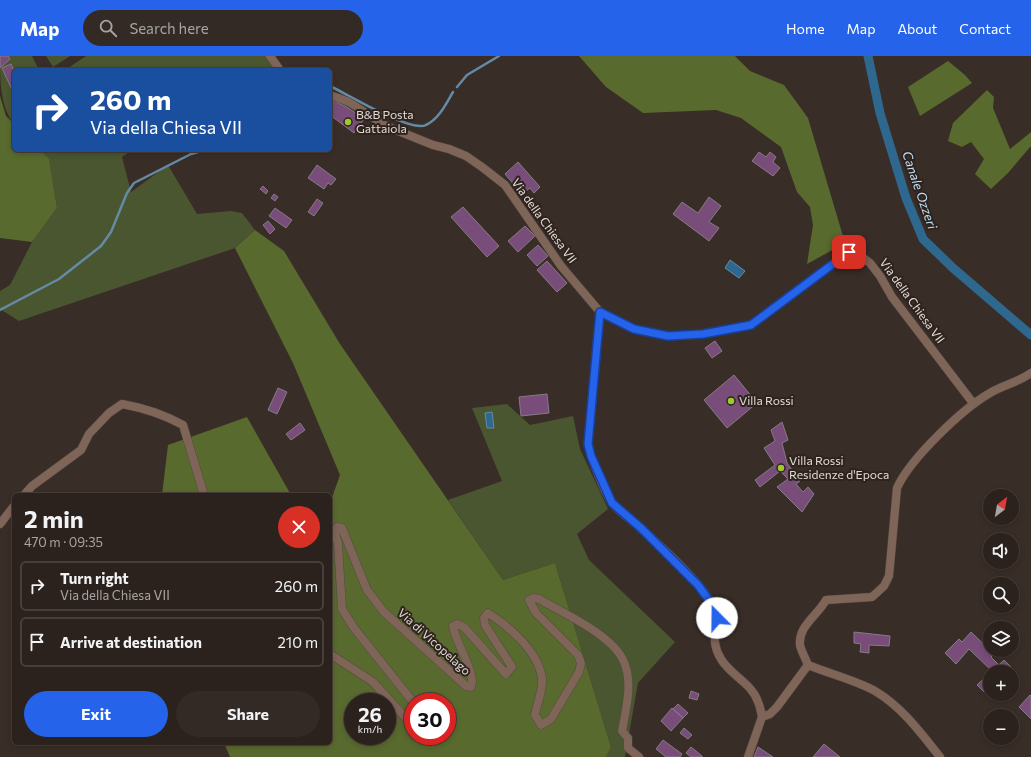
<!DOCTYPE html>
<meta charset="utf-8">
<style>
:root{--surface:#2b221d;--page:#332a26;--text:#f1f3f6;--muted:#a6a4a4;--line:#473f3b;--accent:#2563eb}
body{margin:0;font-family:Commissioner,sans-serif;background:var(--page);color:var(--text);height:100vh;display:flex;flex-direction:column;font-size:15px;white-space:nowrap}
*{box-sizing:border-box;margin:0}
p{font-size:13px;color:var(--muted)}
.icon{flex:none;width:22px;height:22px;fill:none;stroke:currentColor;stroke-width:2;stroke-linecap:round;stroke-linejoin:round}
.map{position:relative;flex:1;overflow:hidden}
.panel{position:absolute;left:12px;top:437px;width:320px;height:252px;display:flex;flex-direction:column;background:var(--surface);border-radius:6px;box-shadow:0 2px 6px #0003,0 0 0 1px var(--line)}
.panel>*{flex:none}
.hud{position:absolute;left:12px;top:12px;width:320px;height:84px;border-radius:6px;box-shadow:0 2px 6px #0003,0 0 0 1px var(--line);background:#1a4fa0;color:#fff;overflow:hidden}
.needle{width:26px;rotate:31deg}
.fabs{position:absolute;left:983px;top:433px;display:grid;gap:8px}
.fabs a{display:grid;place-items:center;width:36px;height:36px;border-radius:50%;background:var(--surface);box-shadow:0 2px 6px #0003,0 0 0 1px var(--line);font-size:20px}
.speed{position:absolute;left:344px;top:637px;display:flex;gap:8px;font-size:20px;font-weight:700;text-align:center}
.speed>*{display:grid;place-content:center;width:52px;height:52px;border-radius:50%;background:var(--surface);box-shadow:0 2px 6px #0003,0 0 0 1px var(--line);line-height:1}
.speed small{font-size:10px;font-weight:400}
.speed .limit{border:6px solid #d22;background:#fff;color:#111}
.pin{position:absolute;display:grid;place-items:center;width:34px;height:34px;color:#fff;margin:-17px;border-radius:8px;box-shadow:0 2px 6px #0006}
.me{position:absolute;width:44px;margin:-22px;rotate:338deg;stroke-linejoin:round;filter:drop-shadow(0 0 3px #0008)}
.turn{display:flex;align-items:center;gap:14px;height:84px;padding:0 12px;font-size:18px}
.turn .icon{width:52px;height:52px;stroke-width:2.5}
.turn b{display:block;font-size:28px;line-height:34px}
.round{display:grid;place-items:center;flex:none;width:42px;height:42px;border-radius:21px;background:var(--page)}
.overview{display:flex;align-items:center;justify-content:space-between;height:68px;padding:0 12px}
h1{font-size:24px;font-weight:700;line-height:30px}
.button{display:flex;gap:8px;margin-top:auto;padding:8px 12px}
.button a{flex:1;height:46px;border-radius:24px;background:var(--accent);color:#fff;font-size:16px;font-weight:700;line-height:46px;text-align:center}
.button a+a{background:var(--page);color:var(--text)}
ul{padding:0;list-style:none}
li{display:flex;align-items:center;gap:12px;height:50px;margin:0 8px 6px;padding:0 4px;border:2px solid var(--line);border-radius:6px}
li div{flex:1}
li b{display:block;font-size:15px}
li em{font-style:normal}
header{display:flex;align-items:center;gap:24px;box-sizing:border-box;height:56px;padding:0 20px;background:var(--accent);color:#fff}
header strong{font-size:19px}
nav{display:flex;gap:22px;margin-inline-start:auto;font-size:14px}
.search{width:280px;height:36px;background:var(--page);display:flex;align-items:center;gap:10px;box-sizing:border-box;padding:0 14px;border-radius:22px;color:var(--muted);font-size:15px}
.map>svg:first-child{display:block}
.green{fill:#4a5630}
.forest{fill:#596a2e;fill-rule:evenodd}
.water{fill:#2e688f;stroke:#648aa4}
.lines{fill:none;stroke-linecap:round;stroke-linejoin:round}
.stream{stroke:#648aa4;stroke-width:2.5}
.canal{stroke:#2e688f;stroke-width:9}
.building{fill:#784d7a;stroke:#857b86}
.street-casing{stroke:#544943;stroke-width:9}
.street{stroke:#7f6458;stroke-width:8}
.route-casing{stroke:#184099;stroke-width:10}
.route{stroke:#2563eb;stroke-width:7}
.poi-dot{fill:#9fca2d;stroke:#2e231d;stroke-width:1.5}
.labels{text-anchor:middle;stroke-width:4;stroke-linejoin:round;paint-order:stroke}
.poi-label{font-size:12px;fill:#e1d9d5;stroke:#2e231d;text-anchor:start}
.street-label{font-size:12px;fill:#e1d9d5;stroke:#2e231d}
.water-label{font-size:13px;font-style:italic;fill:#bedef6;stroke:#2e231d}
</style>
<header>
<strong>Map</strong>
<div class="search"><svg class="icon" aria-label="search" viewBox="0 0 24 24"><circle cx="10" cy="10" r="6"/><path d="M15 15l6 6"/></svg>Search here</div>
<nav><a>Home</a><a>Map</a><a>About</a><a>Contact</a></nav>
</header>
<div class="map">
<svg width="1031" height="701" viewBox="0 0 1031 701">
<rect width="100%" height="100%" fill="#392d27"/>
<path class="green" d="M0 0H32L39 14H14V68C0 50 0 24 0 0Z
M46 0H70L53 11Z
M86 0H275L280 9 286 14H265L262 11 257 14H65Z
M40 94H132L122 101 131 136 168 109 197 158 231 155 242 157 255 174 235 192 19 265 0 253V235L10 229 32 186 57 152 49 104Z
M507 348 530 369 573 360 580 393 608 453 577 478 589 504 675 586 638 627 625 701H606L611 691 555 507 503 524 448 444 502 425 472 352Z"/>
<path class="forest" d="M579 0H735L750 15 784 29 808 62 845 187 807 208 813 169 810 151 797 136 781 91 741 62 716 54 643 57 606 31Z
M948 5 965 19 972 27 920 60 908 31Z
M987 34 994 41 993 52 1010 93 1031 76V90L1008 117 991 133 975 118 984 103 971 86 962 91 948 85 953 67Z
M0 40 6 60 14 68V94H40L49 103 57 152 32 186 0 182Z
M255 174 284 195 340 288 503 524 555 507 611 691 606 701H230L224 687H330V447L340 419 293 307 235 192ZM353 646H387V680H353ZM413 646H447V680H413Z
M247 361 291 439H162L168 389Z"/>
<path class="water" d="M730 204 745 215 739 222 725 212Z
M492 356 494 372H487L485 357Z"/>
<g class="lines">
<path class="stream" d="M330 30C347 38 411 77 426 69 439 63 446 48 453 36
M457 31 467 19 499 0
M0 254 59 223 101 190 111 176 127 137 134 127 191 98 205 94"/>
<path class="canal" d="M868 0 880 57 906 142 923 183 953 212 1031 279"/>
</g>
<path class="building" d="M0 0H8L10 3 0 12Z
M11 8 14 15V38L2 12Z
M330 43 347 51 364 63 354 77 330 59Z
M759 96 766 101 770 96 776 101 773 106 780 112 773 120 752 105Z
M518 106 540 131 534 137 530 132 522 138 505 118Z
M317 109 336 123 331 129 328 127 324 133 308 122Z
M263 130 268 135 266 138 260 133Z
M274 138 278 141 275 145 271 142Z
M709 141 721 150 709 166 719 172 709 185 673 158 682 146 698 157Z
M317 143 323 147 314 160 308 156Z
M463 151 499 190 487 201 451 161Z
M275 152 292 164 286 172 269 160Z
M268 165 275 173 270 178 263 169Z
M525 170 535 180 518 196 508 185Z
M538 189 548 200 537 210 527 199Z
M547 205 567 227 557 236 537 214Z
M715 285 722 295 712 302 705 292Z
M734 319 757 347 727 372 704 344Z
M278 332 287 336 277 358 268 354Z
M547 338 549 357 521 360 519 341Z
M782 366 788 384 782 387 787 407 800 425 796 428 803 436 808 431 814 438 802 456 777 431 788 423 780 415 760 431 755 424 775 409 764 392 775 385 771 374Z
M300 367 305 374 291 384 286 378Z
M854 576 890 580 889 590 869 589V597L860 596 861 588 854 587Z
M971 576 992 596 997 595 991 601 999 609 992 615 969 593 956 608 945 597 959 583 962 586Z
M1004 604 1011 611 1005 616H991Z
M990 617V631L984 636 977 629Z
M691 635 699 638 697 644 689 642Z
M1030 639 1031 640V663L1019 651Z
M678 648 688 657 683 662 673 653Z
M672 652 683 662 671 675 661 665Z
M684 672 692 679 688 683 680 677Z
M663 684 682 698 680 701H666L656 693Z
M824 688 840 701H813Z
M691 691 702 700V701H691L686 697Z
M758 691 773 701H754Z"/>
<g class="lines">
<defs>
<path id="street" d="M270 0 280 14
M330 39 349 46 386 70 433 89 449 93 466 100 482 111 505 129 561 210 600 256 634 273 669 280 703 278 751 269 849 196 858 198 870 207 880 220 892 241 973 347
M600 256 588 388C591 402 604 436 612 447 619 456 631 463 639 471 661 490 693 520 709 543 725 566 706 579 721 603 730 619 752 627 758 646 760 650 761 656 762 661
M24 439 32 430 81 394 89 378 109 357 122 348C144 352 163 358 183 369L204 439
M0 468 14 450
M330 598 373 626 413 670
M808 609C830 618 855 624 875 635 902 651 921 677 940 701
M413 646 354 572 342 553 338 488 335 476 337 471 342 472 367 534 384 556 466 630 471 631C477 618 455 586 453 570L457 568 464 571 506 618 512 611 485 569 484 562 488 557C510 571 539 596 542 623 543 634 537 648 535 659L541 669 551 663 579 616 581 607 578 599 536 557 529 544 533 542 539 543C563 557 613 579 624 606 633 627 626 653 622 675L628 682V692L639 701
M748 701 762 661 770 658 777 651 808 609C806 603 801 595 800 589 798 570 818 559 826 544L872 541 884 530 889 520 897 432C910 403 962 353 990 337 1003 329 1019 326 1031 317"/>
</defs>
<use href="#street" class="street-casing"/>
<use href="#street" class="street"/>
</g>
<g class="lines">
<defs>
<path id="route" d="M717 562 714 551 698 529 641 472 612 447 591 400 588 388 600 256 634 273 668 280 703 278 751 269 849 196"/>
</defs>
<use href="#route" class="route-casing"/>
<use href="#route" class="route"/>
</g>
<g class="poi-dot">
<circle cx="348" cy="66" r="4"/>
<circle cx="731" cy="345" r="4"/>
<circle cx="781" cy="412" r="4"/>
</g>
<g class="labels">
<g class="poi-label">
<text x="356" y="63">B&amp;B Posta<tspan x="356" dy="14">Gattaiola</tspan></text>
<text x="739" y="349">Villa Rossi</text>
<text x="789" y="409">Villa Rossi<tspan x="789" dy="14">Residenze d'Epoca</tspan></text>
</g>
<g class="street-label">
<text transform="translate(544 165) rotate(54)" y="4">Via della Chiesa VII</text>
<text transform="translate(912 245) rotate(54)" y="4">Via della Chiesa VII</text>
<text transform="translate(434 586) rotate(42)" y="4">Via di Vicopelago</text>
</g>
<g class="water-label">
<text transform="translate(920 134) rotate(71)" y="5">Canale Ozzeri</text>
</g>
</g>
</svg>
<div class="fabs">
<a><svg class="needle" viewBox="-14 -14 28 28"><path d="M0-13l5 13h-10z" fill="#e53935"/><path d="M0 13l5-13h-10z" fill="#a6a4a4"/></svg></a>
<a><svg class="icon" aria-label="sound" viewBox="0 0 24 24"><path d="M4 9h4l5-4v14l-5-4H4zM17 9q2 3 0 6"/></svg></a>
<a><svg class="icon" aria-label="search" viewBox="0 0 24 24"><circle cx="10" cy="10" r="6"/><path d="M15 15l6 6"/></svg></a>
<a><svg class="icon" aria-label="layers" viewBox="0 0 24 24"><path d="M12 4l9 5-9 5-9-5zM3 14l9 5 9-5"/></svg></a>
<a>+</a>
<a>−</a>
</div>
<div class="speed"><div>26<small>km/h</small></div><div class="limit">30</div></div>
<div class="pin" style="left:849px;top:196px;background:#d93025"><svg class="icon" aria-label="arrive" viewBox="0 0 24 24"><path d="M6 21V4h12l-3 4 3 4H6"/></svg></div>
<svg class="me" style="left:717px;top:562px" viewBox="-20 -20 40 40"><circle r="19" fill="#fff"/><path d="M0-13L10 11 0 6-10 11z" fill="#2563eb"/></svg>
<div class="hud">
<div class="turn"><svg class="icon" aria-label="right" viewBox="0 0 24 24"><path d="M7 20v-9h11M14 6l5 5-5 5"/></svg><div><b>260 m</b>Via della Chiesa VII</div></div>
</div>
<section class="panel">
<div class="overview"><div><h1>2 min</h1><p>470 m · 09:35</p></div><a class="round" style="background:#d93025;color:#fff"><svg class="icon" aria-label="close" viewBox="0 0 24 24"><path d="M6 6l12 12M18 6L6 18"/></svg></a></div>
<ul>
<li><svg class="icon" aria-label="right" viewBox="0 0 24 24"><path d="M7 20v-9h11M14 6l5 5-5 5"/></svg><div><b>Turn right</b><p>Via della Chiesa VII</p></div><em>260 m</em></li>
<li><svg class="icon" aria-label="arrive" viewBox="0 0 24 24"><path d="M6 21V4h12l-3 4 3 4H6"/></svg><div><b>Arrive at destination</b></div><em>210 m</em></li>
</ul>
<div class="button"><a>Exit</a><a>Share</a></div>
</section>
</div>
